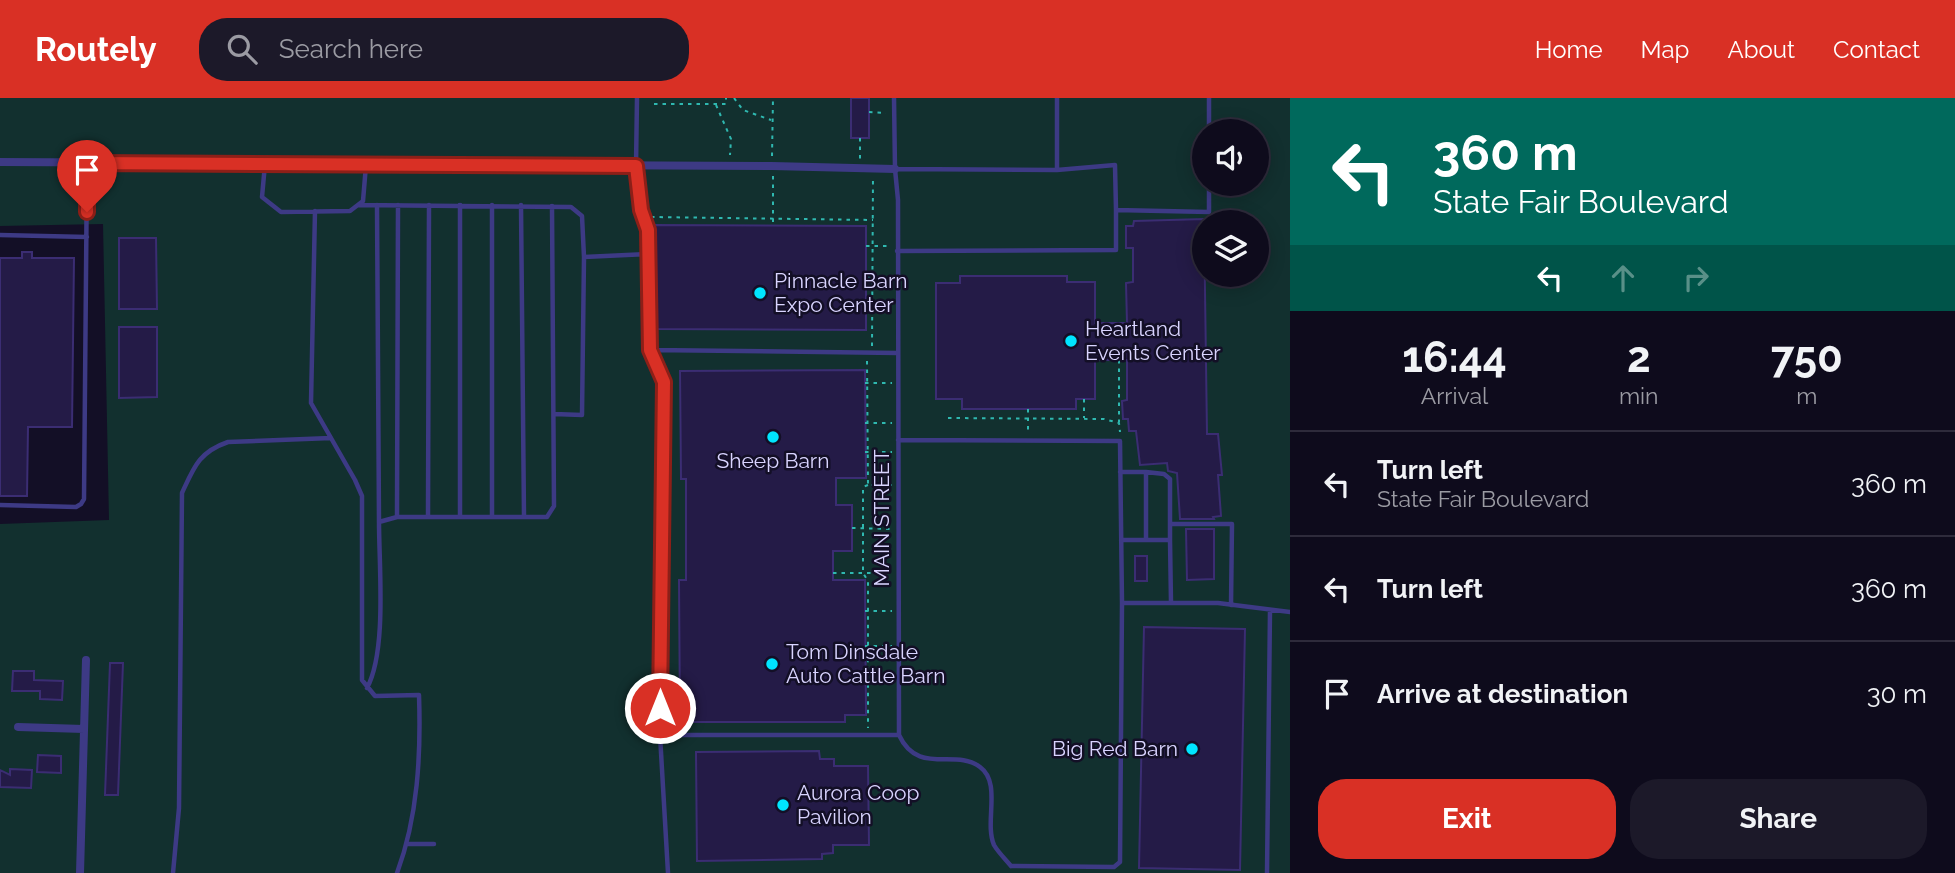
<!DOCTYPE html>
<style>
:root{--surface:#0e0b1c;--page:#1c1929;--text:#f1f3f6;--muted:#9b9ba3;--line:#2e2b3b;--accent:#d93025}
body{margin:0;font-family:Raleway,sans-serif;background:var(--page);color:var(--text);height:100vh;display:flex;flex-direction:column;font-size:26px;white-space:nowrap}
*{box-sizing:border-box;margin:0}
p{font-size:23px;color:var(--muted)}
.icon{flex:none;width:38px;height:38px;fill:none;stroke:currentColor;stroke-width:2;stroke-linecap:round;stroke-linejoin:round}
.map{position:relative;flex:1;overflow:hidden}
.sheet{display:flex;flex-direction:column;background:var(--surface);width:665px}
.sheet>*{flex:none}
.hud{background:#00695c;color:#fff;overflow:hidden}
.controls{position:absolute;left:1192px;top:21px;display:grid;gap:14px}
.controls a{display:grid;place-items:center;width:77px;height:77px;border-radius:50%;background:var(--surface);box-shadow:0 4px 18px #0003,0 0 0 2px var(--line);font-size:35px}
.pin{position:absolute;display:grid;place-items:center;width:60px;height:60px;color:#fff;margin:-72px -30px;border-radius:50% 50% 50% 0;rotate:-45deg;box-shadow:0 0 7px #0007}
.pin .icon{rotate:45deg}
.me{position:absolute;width:77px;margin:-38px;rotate:0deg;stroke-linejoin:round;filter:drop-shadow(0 0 5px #0008)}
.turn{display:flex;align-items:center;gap:24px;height:147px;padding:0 28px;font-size:32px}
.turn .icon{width:91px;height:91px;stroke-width:2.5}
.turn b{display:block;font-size:49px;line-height:60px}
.lanes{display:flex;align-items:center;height:66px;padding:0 28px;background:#0003;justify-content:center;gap:35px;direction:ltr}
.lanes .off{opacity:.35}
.eta{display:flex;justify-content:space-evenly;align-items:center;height:119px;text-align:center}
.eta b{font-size:42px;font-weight:700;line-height:49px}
.primary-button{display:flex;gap:14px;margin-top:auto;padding:14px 28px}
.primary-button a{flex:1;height:80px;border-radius:28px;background:var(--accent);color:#fff;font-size:28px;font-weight:700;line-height:80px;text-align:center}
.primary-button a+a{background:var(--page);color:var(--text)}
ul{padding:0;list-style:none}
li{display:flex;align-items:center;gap:21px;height:105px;padding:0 28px;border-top:2px solid var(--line)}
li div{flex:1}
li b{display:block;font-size:26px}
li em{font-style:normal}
header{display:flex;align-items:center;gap:42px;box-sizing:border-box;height:98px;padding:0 35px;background:var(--accent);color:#fff}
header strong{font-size:33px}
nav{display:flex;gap:38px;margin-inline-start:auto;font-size:24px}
.search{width:490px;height:63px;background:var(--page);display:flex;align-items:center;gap:18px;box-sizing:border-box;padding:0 24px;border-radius:28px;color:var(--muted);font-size:26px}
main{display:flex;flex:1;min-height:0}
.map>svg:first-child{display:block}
.green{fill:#12302f;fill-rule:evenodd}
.building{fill:#241b47;stroke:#3b2d73;stroke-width:2}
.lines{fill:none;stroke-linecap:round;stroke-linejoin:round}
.path{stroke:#2fb8b0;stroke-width:2;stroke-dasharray:3.5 5;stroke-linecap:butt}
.lane{stroke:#3d3a85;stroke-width:4.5}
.street{stroke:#3d3a85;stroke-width:8}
.route-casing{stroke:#8d1f18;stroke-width:18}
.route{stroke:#d93025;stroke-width:12}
.poi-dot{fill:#00e5ff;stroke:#130f26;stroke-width:2.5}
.labels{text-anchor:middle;stroke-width:5;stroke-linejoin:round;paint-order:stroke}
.poi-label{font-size:21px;fill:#d9d4ff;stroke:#130f26;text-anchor:start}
.street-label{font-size:21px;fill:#d9d4ff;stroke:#130f26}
</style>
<header>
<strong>Routely</strong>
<div class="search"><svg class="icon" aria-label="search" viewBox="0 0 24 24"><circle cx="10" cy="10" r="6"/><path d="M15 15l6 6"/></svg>Search here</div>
<nav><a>Home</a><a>Map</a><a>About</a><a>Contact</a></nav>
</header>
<main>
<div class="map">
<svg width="1290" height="775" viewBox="0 0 1290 775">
<rect width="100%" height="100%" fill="#130f26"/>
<path class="green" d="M0 0H1290V775H0V426L109 422 103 126 0 128ZM1204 33H1256V86H1204ZM1204 124H1256V177H1204Z"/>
<path class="building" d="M851 0H869V40H851Z
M1204 121 1207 336H1218L1222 377H1218L1221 418 1213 419 1214 421H1180L1177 375 1168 373 1167 365 1140 367 1136 333H1129L1128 321H1123L1122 303 1127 302V262H1095V301H1076V311H962V301H936V185H960V178H1067V184H1095V225H1127L1126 185 1133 184V150H1126V128H1133L1134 123Z
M654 127 866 128V232L655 231Z
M119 140H156L157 211H119Z
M22 154H32V160H74L72 329H28L27 398H0V160H22Z
M119 229H157V299L119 300Z
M865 272 866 380H836V407H852V453H833V482H865L866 617H845V624H680L679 482H686V381H681L680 273Z
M1186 431H1214V481L1187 482Z
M1135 458H1147V483H1135Z
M1144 529 1245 531 1240 772 1139 770Z
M110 565H123L118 697H105Z
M13 573H34V582L63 583 62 602 40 601V593H12Z
M819 653 820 661H834V668H868L869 747H833V755L822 756V761L697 763 696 654Z
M38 657 61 658V675L37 674Z
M10 671 32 672 31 690 0 689V672L10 677Z"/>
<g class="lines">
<path class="path" d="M734 0 743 12 771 22
M654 6H726V0
M716 7 731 41 730 57
M869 14 886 15
M860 40V62
M772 58 773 0
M773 78V127
M651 119 873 122
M866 148H889
M866 179H889
M866 211 889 212
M872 248 873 79
M1119 262V324
M867 263 868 387H892
M865 285H892
M1084 301V320
M1028 311V335
M948 320 1104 321 1119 325 1120 334
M865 325H892
M865 354H892
M868 387 863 389V475L868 483V630
M852 430 893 431
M833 475H892
M865 513H892
M865 548H892
M865 583 892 584"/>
<path class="lane" d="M637 0 636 68 641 112 648 132 651 252 898 255
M894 0 895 71 898 102 899 637C918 678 955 650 980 669 1002 685 984 724 994 747 998 754 1006 762 1011 768
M1209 0V33
M265 66 262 99 281 114 350 113 363 103 366 67
M896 71 1057 72 1115 67 1116 112
M1057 72V0
M358 107 571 109 582 118 584 159 648 156
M377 107 379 424 397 419
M398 107 397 419H428L429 107
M315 113 311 305 355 382 362 398V582L375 598 419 597C421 656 418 719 397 775
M0 137 87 139
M897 153 1116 152V112L1209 114V86
M651 252 664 284 660 637H899
M554 316 582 317 584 159
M898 342 1120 343 1122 505 1120 764 1114 769 1011 768
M1120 374H1146
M0 407 76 409 81 406 84 401 87 65
M428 419H460V107
M460 419H492V107
M492 419H524L521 107
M524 419H547L554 408 552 108
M1170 426H1232L1231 507
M1121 442H1170L1171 505
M1146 442V374L1164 376 1170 381V442
M1122 505H1218L1290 514
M367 590C387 553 379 469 379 424
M660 637 668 775
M407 746H434
M173 775 179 710 182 395C194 369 199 354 228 344L331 340
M1267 775 1270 512"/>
<path class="street" d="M0 64 772 68 895 71
M18 629 84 631
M80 775 86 562"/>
</g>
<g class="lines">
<defs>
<path id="route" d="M87 114V65L636 68 641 112 648 132 650 252 664 284 660 610"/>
</defs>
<use href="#route" class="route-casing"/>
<use href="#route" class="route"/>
</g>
<g class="poi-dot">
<circle cx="760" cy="195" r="7"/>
<circle cx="1071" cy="243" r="7"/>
<circle cx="773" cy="339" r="7"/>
<circle cx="772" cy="566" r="7"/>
<circle cx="1192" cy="651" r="7"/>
<circle cx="783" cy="707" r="7"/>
</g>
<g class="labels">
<g class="poi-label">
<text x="774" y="190">Pinnacle Barn<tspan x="774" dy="24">Expo Center</tspan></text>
<text x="1085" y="238">Heartland<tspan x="1085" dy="24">Events Center</tspan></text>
<text x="773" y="370" text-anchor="middle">Sheep Barn</text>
<text x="786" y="561">Tom Dinsdale<tspan x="786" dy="24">Auto Cattle Barn</tspan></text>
<text x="1178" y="658" text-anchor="end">Big Red Barn</text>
<text x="797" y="702">Aurora Coop<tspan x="797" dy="24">Pavilion</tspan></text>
</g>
<g class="street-label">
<text transform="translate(882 420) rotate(-90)" y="7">MAIN STREET</text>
</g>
</g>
</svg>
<div class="controls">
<a><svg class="icon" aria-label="sound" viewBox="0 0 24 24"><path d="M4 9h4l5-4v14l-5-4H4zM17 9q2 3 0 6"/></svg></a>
<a><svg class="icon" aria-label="layers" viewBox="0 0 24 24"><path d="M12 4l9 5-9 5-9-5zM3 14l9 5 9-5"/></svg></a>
</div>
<div class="pin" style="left:87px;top:114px;background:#d93025"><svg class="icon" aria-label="arrive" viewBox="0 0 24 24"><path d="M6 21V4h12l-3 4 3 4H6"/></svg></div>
<svg class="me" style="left:660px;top:610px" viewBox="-20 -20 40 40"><circle r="17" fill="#d93025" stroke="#fff" stroke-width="3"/><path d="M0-11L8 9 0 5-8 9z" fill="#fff"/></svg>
</div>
<section class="sheet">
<div class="hud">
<div class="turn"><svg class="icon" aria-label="left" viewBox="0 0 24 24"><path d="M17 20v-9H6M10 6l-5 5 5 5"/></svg><div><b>360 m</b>State Fair Boulevard</div></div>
<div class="lanes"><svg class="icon" aria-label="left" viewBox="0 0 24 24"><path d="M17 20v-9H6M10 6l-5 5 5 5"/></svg><svg class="icon off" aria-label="ahead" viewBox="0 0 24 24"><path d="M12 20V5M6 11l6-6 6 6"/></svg><svg class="icon off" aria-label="right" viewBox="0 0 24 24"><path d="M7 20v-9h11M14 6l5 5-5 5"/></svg></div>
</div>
<div class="eta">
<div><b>16:44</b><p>Arrival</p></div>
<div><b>2</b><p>min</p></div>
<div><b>750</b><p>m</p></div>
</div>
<ul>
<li><svg class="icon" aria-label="left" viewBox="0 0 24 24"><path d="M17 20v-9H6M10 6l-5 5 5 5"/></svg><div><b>Turn left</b><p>State Fair Boulevard</p></div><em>360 m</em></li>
<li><svg class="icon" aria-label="left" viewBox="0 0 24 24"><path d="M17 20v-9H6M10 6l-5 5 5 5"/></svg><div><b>Turn left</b></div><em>360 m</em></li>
<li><svg class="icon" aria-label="arrive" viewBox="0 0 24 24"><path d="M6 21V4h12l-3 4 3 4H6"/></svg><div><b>Arrive at destination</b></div><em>30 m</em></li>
</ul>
<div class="primary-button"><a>Exit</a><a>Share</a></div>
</section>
</main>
